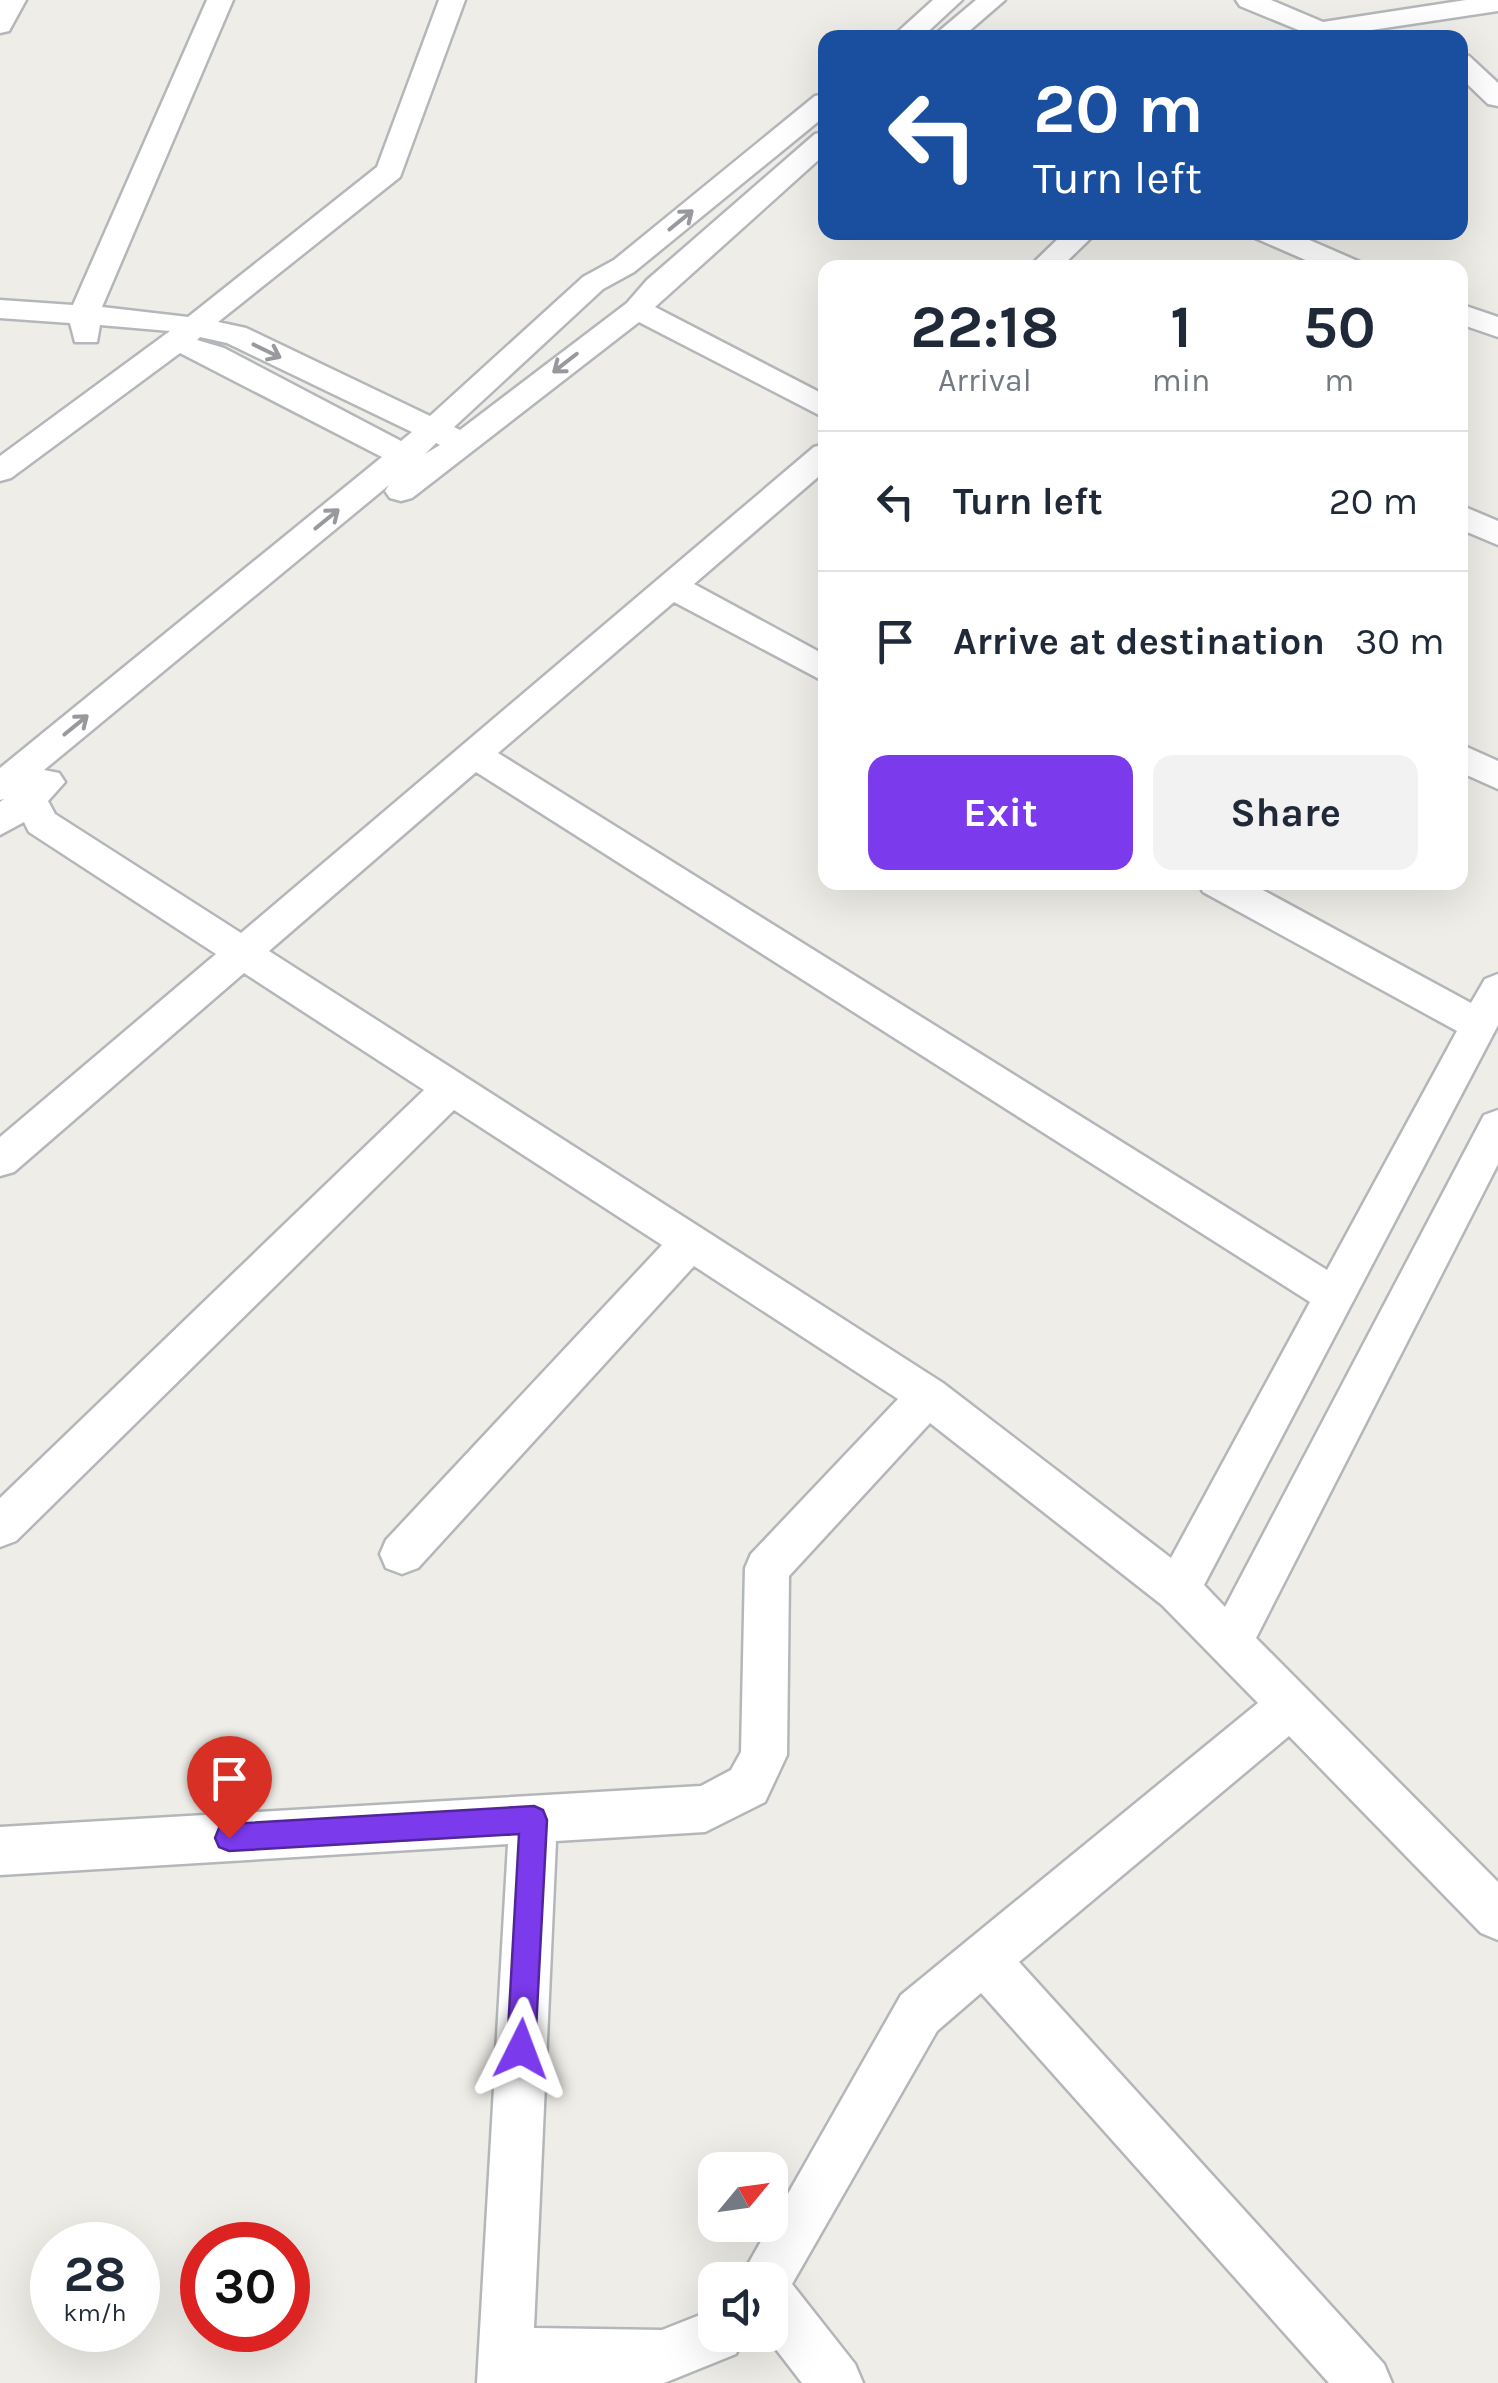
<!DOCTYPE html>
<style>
:root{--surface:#fff;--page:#f2f2f3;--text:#1f2937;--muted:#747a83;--line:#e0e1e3;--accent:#7c3aed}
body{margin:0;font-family:Karla,sans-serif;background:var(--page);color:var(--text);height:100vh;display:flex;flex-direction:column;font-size:38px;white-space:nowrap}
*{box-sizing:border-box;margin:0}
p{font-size:32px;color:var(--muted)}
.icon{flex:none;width:55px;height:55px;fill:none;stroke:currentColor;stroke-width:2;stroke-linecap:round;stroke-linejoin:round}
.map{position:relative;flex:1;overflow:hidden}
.panel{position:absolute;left:818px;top:260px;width:650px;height:630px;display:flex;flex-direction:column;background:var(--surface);border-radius:20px;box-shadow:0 10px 40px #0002}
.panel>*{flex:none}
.guide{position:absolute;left:818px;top:30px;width:650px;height:210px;border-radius:20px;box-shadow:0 10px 40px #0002;background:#1a4fa0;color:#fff;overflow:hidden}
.needle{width:65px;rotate:61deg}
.buttons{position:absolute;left:698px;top:2152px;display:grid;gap:20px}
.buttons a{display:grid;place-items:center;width:90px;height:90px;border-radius:20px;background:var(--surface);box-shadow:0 10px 40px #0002;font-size:50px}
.speed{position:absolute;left:30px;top:2222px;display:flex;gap:20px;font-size:50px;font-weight:700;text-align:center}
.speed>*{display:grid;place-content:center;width:130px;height:130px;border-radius:50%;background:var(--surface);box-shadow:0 10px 40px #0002;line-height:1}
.speed small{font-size:25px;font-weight:400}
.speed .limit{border:15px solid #d22;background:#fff;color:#111}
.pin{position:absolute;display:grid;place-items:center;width:85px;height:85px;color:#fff;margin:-102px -42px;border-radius:50% 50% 50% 0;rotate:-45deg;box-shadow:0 0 10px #0007}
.pin .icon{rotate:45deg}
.me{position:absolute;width:110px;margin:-55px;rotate:3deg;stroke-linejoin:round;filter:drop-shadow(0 0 8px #0008)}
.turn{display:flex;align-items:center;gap:35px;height:210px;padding:0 50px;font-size:45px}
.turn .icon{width:130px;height:130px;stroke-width:2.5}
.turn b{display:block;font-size:70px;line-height:85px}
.eta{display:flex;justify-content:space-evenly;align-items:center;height:170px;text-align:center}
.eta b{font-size:60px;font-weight:700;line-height:70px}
.button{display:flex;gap:20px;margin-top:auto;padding:20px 50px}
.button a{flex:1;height:115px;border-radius:20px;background:var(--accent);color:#fff;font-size:40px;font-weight:700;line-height:115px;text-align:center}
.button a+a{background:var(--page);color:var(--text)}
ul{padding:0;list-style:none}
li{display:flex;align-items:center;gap:30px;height:140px;padding:0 50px;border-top:2px solid var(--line)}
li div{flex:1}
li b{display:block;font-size:38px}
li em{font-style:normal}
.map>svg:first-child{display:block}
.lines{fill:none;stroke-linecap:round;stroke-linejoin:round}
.street-casing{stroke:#b4b7ba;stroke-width:5}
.street{fill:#fff;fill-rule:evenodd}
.oneway{stroke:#97999c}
.route{fill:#7c3aed;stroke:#51269a;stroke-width:2.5}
</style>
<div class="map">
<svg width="1498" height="2383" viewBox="0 0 1498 2383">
<rect width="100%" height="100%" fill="#efede7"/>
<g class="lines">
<defs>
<path id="street" d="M0 0H26L9 31 0 33Z
M207 0H233L102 307 188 317 377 167 439 0H465L400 177 218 322 246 328 430 416 583 277 614 260 815 96 825 94V116L634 272 603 289 454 427 460 430 627 303 647 280 815 134 825 132V154L655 307 825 395V418L639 322 412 498 401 501 390 498 385 491 389 485 44 770 59 773 65 782 48 801 55 814 241 933 814 447 825 444V471L694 584 825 655V682L674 602 498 753 1327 1270 1457 1031 1203 892 1198 882H1248L1471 1003 1485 979 1498 974V1025L1204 1585 1225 1607 1484 1115 1498 1110V1164L1256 1638 1498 1882V1940L1481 1933 1289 1736 1019 1962 1384 2364 1392 2383H1329L981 1993 937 2031 792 2284 855 2364 863 2383H802L765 2335H770V2280H739L901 1995 1258 1703 1162 1605 930 1423 789 1576 787 1755 765 1802 705 1832 556 1841 534 2328 662 2330 715 2309V2335H744L736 2354 664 2383H477L508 1844 0 1875V1827L701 1786 731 1770 741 1752 745 1568 751 1554 898 1399 694 1266 418 1568 402 1574 386 1568 380 1554 386 1540 662 1245 454 1110 16 1541 0 1547V1498L424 1090 244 973 14 1172 0 1176V1137L216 954 29 832 24 822 0 835V802L4 799 0 800V768L382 457 180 353 11 478 0 481V456L170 331 100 325 97 342H75L70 323 0 318V300L73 305ZM200 337 227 343 412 432 401 441 224 348 197 340ZM436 443 440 445 425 454ZM476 772 1310 1302 1171 1558 943 1383 269 951Z
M933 0H962L921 38H891Z
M976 0H1005L961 38H931Z
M1236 0H1271L1323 22 1466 0H1498V11L1318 38 1240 6Z
M1460 54 1469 56 1498 83V106L1488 104 1460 77Z
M1065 232H1097L1060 268H1028Z
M1251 232H1291L1360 262 1364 268H1324L1255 238Z
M1460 304 1498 317V337L1460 324Z
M1460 505 1498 521V545L1460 529Z
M1460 744 1498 761V789L1460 772Z"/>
</defs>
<use href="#street" class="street-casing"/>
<use href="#street" class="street"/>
</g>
<defs><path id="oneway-shaft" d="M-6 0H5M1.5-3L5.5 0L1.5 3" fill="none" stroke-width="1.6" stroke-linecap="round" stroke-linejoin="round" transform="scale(2.5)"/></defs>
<g class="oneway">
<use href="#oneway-shaft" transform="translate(681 220) rotate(-39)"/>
<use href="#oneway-shaft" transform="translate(267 351) rotate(26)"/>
<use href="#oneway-shaft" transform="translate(565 363) rotate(142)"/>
<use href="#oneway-shaft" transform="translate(327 519) rotate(-39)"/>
<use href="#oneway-shaft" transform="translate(76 725) rotate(-39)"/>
</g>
<path class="route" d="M534 1806 543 1810 547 1820 535 2049 531 2059 521 2063 511 2059 507 2049 519 1834 229 1851 219 1847 215 1838 219 1828 229 1824Z"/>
</svg>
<div class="buttons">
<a><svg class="needle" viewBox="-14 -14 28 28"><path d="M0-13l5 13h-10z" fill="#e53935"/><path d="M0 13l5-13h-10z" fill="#747a83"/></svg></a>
<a><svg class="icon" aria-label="sound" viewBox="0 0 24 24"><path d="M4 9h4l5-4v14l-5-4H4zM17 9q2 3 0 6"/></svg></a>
</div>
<div class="speed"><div>28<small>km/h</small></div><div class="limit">30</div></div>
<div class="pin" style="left:229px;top:1838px;background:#d93025"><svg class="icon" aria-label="arrive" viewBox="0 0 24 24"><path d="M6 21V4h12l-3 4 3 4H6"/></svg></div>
<svg class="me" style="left:521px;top:2049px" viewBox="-20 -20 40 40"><path d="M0-17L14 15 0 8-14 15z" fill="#7c3aed" stroke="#fff" stroke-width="4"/></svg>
<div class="guide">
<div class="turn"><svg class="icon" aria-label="left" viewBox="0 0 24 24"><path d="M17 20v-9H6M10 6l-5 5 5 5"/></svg><div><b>20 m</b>Turn left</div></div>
</div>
<section class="panel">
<div class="eta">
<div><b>22:18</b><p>Arrival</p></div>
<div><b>1</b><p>min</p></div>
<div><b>50</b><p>m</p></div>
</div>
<ul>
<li><svg class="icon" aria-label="left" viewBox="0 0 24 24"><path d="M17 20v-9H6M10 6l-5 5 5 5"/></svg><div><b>Turn left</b></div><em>20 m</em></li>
<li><svg class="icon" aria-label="arrive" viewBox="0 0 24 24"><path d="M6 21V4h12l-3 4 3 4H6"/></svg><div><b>Arrive at destination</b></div><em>30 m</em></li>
</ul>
<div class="button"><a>Exit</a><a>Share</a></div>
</section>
</div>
